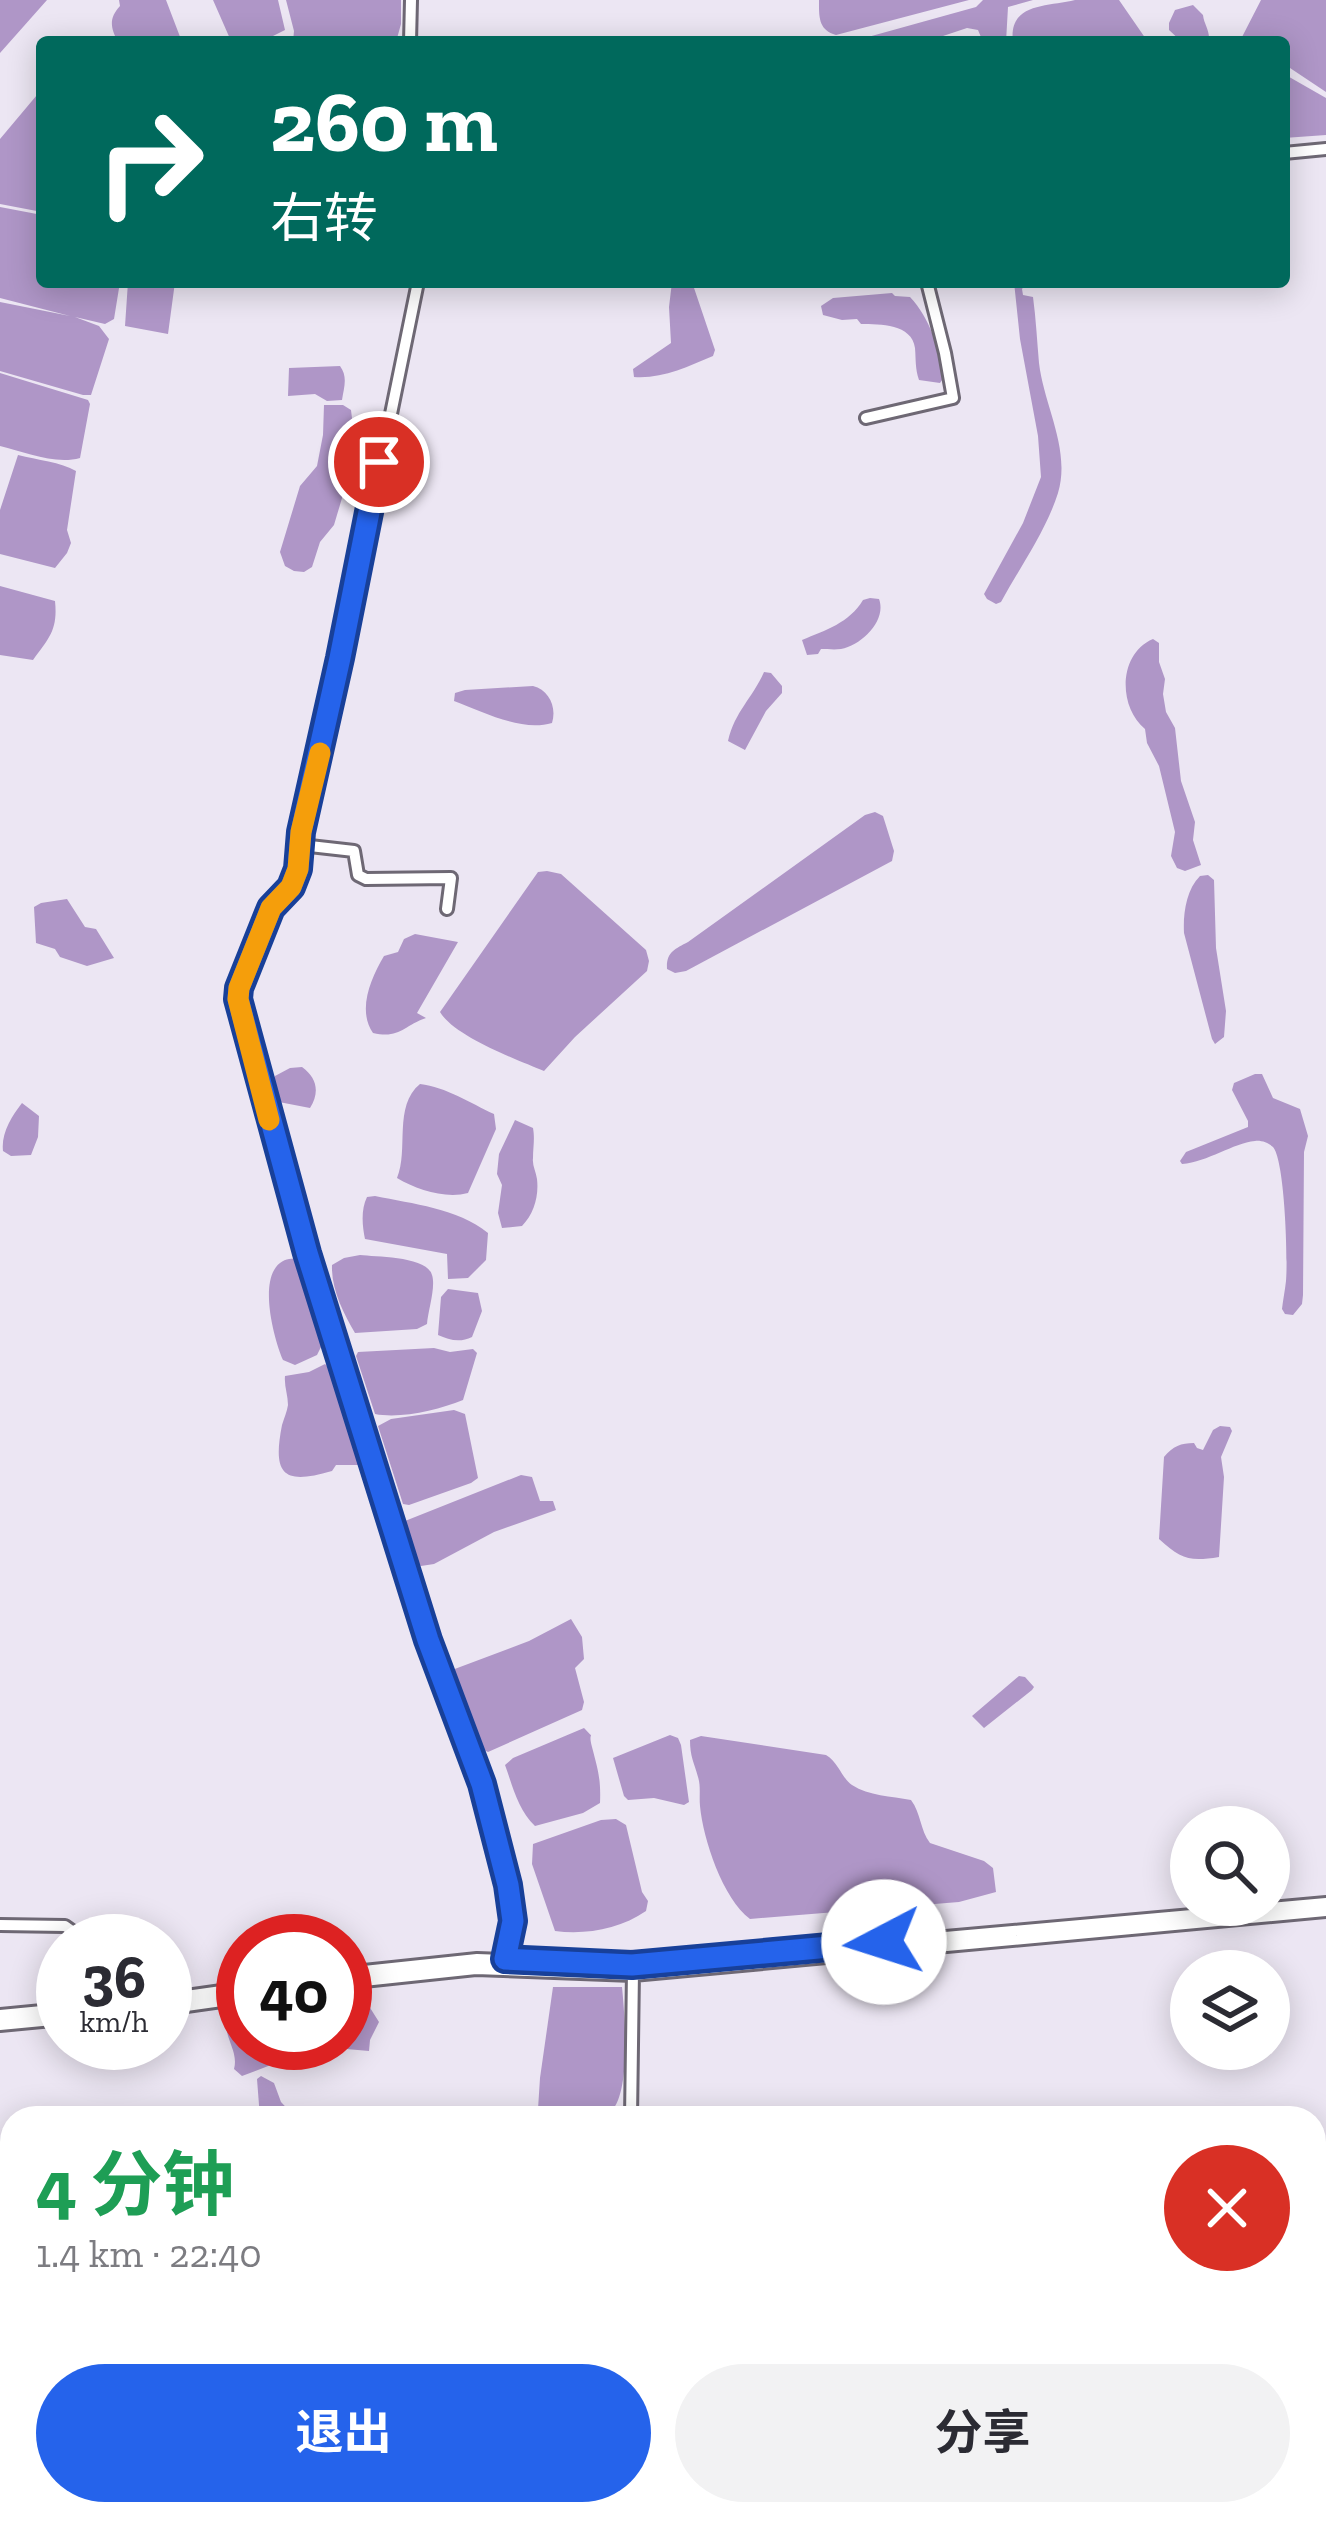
<!DOCTYPE html>
<html lang="zh">
<meta charset="utf-8">
<style>
:root{--surface:#fff;--page:#f2f2f3;--text:#2b2b33;--muted:#7c7c81;--accent:#2563eb}
body{margin:0;font-family:"Zilla Slab","Noto Sans SC",serif;background:var(--page);color:var(--text);height:100vh;display:flex;flex-direction:column;font-size:45px;white-space:nowrap}
*{box-sizing:border-box;margin:0}
p{font-size:39px;color:var(--muted)}
.icon{flex:none;width:66px;height:66px;fill:none;stroke:currentColor;stroke-width:2;stroke-linecap:round;stroke-linejoin:round}
.map{position:relative;flex:1;overflow:hidden}
.drawer{position:absolute;left:0px;top:2106px;width:1326px;height:420px;display:flex;flex-direction:column;background:var(--surface);border-radius:36px 36px 0 0;box-shadow:0 6px 30px #0003}
.drawer>*{flex:none}
.guide{position:absolute;left:36px;top:36px;width:1254px;height:252px;border-radius:12px;box-shadow:0 6px 30px #0003;background:#00695c;color:#fff;overflow:hidden}
.tools{position:absolute;left:1170px;top:1806px;display:grid;gap:24px}
.tools a{display:grid;place-items:center;width:120px;height:120px;border-radius:50%;background:var(--surface);box-shadow:0 6px 30px #0003;font-size:60px}
.speed{position:absolute;left:36px;top:1914px;display:flex;gap:24px;font-size:60px;font-weight:700;text-align:center}
.speed>*{display:grid;place-content:center;width:156px;height:156px;border-radius:50%;background:var(--surface);box-shadow:0 6px 30px #0003;line-height:1}
.speed small{font-size:30px;font-weight:400}
.speed .limit{border:18px solid #d22;background:#fff;color:#111}
.pin{position:absolute;display:grid;place-items:center;width:102px;height:102px;color:#fff;margin:-51px;border:6px solid #fff;border-radius:50%;box-shadow:0 3px 12px #0007}
.me{position:absolute;width:132px;margin:-66px;rotate:265deg;stroke-linejoin:round;filter:drop-shadow(0 0 9px #0008)}
.turn{display:flex;align-items:center;gap:42px;height:252px;padding:0 36px;font-size:54px}
.turn .icon{width:156px;height:156px;stroke-width:2.5}
.turn b{display:block;font-size:84px;line-height:102px}
.round{display:grid;place-items:center;flex:none;width:126px;height:126px;border-radius:63px;background:var(--page)}
.overview{display:flex;align-items:center;justify-content:space-between;height:204px;padding:0 36px}
h1{font-size:72px;font-weight:700;line-height:90px;color:#1e9e55}
.cta{display:flex;gap:24px;margin-top:auto;padding:24px 36px}
.cta a{flex:1;height:138px;border-radius:72px;background:var(--accent);color:#fff;font-size:48px;font-weight:700;line-height:138px;text-align:center}
.cta a+a{background:var(--page);color:var(--text)}
.map>svg:first-child{display:block}
.water{fill:#af96c7}
.lines{fill:none;stroke-linecap:round;stroke-linejoin:round}
.minor-casing{stroke:#6e6874;stroke-width:16}
.minor{stroke:#fff;stroke-width:10}
.route-casing{stroke:#184099;stroke-width:30}
.route{stroke:#2563eb;stroke-width:21}
.slow{stroke:#f59e0b;stroke-width:21}
</style>
<div class="map">
<svg width="1326" height="2526" viewBox="0 0 1326 2526">
<rect width="100%" height="100%" fill="#ece6f3"/>
<path class="water" d="M0 0H47L0 53Z
M119 0H166L182 42H118C110 27 109 18 120 6Z
M213 0H278L285 30 269 38 231 41Z
M286 0H401V24L396 42H293L294 31Z
M819 0H969L836 35C818 30 819 16 819 0Z
M983 0H1033L1008 7 1006 42H983L978 30 967 28 925 42H850L976 7Z
M1075 0H1119L1148 42H1013C1008 3 1046 7 1075 0Z
M1261 0H1326V92L1284 64V42H1249L1242 37Z
M1193 5 1203 15C1204 24 1209 29 1209 38L1205 42H1182L1169 30V23L1175 10Z
M1284 74 1326 98V135L1284 138Z
M42 89V212L0 204V139Z
M0 207 42 215V282H120L114 319 105 324 75 317 99 326 109 339 91 395H83L0 371V302L70 316 0 298Z
M128 282H175L168 334 125 326Z
M672 282H692L715 350 713 356C687 367 662 379 634 377L633 369 671 343 669 307Z
M1014 282H1027L1022 289 1023 295 1033 297C1036 319 1037 341 1039 363 1044 406 1071 449 1058 493 1046 531 1020 567 1001 602L996 604 987 599 984 594 1023 523 1041 477 1038 436 1020 339Z
M892 293 895 296 910 297C930 318 938 348 946 374L940 383 919 380C915 368 916 360 915 348 912 324 880 324 861 324L857 319 842 320 823 315 821 306 833 298Z
M340 366C348 377 344 387 342 400L327 401 315 394 288 396 289 368Z
M0 373 88 400 90 404 80 458C55 465 25 452 0 446Z
M324 405H343L351 410 356 451 334 525 320 542 312 567 304 572 294 571 285 566 280 552 300 486 317 466 323 435Z
M18 455C37 460 61 462 76 471L67 530 71 543 67 553 55 568 0 554V510Z
M0 586 55 601C58 630 49 638 33 660L0 655Z
M870 598 879 599C887 620 862 645 841 649 834 650 827 649 821 649L818 654 807 655 802 640C826 630 849 623 863 600Z
M1153 639 1159 643V662L1165 679 1163 694 1166 712 1175 728 1181 781 1195 822 1193 840 1201 865 1185 871 1177 868 1171 856 1175 832 1159 766 1147 743 1145 729C1118 707 1118 654 1153 639Z
M764 672 771 673 782 686V693L766 711 745 750 728 741C735 711 752 699 764 672Z
M533 686C549 690 557 707 552 723 521 732 484 712 454 701L455 693 465 690Z
M875 812 883 816 894 851 892 861 686 971 675 973 667 969C666 952 675 949 688 942L865 815Z
M547 871 561 874 646 950 649 961 647 971 575 1037 544 1071C517 1060 454 1036 440 1012L538 872Z
M1208 875 1214 880 1216 948 1226 1011 1224 1037 1215 1044 1212 1039 1184 933C1183 914 1186 890 1200 876Z
M67 899 85 927 96 929 114 958 87 966 60 957 55 949 36 943 34 907 41 903Z
M415 934 458 942 417 1013 426 1018C403 1026 400 1039 373 1033 357 1010 371 978 384 956L398 952 404 939Z
M302 1067C317 1078 320 1092 310 1108L279 1102 271 1089 275 1076 290 1068Z
M1255 1074H1262L1273 1098 1300 1109 1308 1136 1304 1152 1303 1295 1302 1304 1293 1315 1285 1314 1282 1309C1283 1300 1285 1290 1286 1281 1288 1259 1285 1161 1273 1147 1269 1143 1261 1140 1255 1141 1233 1143 1208 1162 1182 1164L1180 1161 1186 1152 1248 1127V1121L1232 1090 1234 1083Z
M420 1084C446 1087 470 1103 494 1114L496 1129 468 1193C446 1199 417 1190 397 1178 409 1150 393 1106 420 1084Z
M22 1103 39 1116 38 1137 31 1155 11 1156 3 1151C1 1134 11 1117 22 1103Z
M515 1120 533 1128C535 1139 533 1147 533 1158 532 1165 536 1172 537 1179 539 1196 534 1214 522 1226L502 1228 498 1213 502 1185 497 1174 499 1154Z
M375 1196C413 1204 457 1208 488 1233L486 1260 468 1278 448 1279 447 1254 365 1239C362 1225 361 1209 367 1197Z
M360 1255C376 1257 427 1256 432 1275 436 1287 428 1311 427 1324L417 1329 355 1333C343 1313 331 1288 332 1265L344 1258Z
M299 1258 306 1263 326 1337 317 1355 295 1365 283 1360C274 1339 258 1280 280 1263 286 1258 292 1259 299 1258Z
M448 1289 478 1293 482 1311 472 1337C460 1343 449 1340 438 1335L441 1297Z
M434 1348 450 1352 473 1349 477 1353 463 1400C438 1410 401 1419 375 1414L356 1356 358 1352Z
M325 1364C350 1384 351 1432 365 1461L362 1465H336L332 1471C284 1485 272 1476 282 1425 284 1418 287 1412 288 1405 288 1395 284 1386 285 1376L309 1372Z
M454 1410 465 1414 478 1478 471 1483 409 1505 403 1504 378 1426 391 1419Z
M1220 1426 1230 1427 1232 1431 1221 1457 1224 1477 1219 1557C1189 1562 1181 1559 1159 1539L1164 1457C1173 1446 1181 1443 1194 1443L1197 1448 1203 1450 1213 1430Z
M521 1475 532 1477 540 1501H553L556 1510 494 1532 434 1564 421 1566 417 1564 405 1521Z
M571 1619 582 1637 584 1659 575 1668 584 1702 582 1710 488 1752 477 1747 451 1679 452 1670 529 1641Z
M1019 1676 1025 1677 1034 1687 1032 1690 984 1728 972 1716Z
M584 1728C597 1742 587 1728 592 1747 598 1770 601 1779 600 1803L583 1813 535 1826C518 1810 513 1787 505 1765L513 1758Z
M670 1735 678 1738 681 1745 689 1802 684 1805 654 1798 628 1800 624 1796 613 1758Z
M701 1736 826 1755C839 1763 841 1777 852 1785 869 1796 891 1796 911 1800 921 1813 920 1830 930 1843L984 1861 993 1868 996 1892 959 1902 750 1919C723 1899 703 1839 700 1806 699 1796 701 1786 698 1777 694 1762 690 1757 690 1740Z
M616 1819 626 1825 642 1892 648 1901 646 1911C620 1929 586 1935 555 1931L532 1864 533 1844 601 1820Z
M553 1987H622C625 2018 631 2091 611 2112L562 2115 538 2109 540 2078Z
M352 2002 367 2003 379 2022 370 2040 369 2051 335 2048 330 2054 306 2066 276 2063 242 2076 234 2069C239 2051 223 2037 227 2020L233 2015H243V2043H345V2004Z
M261 2076 274 2083 281 2102 296 2118H260L257 2079Z
M1314 2475 1326 2479V2526H1276L1254 2514H1314Z"/>
<g class="lines">
<defs>
<path id="minor" d="M410 42 411 0
M1284 153 1326 149
M418 282 341 658 301 832 298 869 291 887 271 908 239 988 238 999 307 1253 428 1640 482 1784 508 1885 513 1921 502 1969
M866 418 953 398 945 353 927 282
M301 845 354 851 358 875 366 879 451 878 447 909
M0 1925 65 1926 86 1941
M345 1973 477 1959 632 1965 1326 1903
M345 1983 476 1969 633 1975 1326 1911
M165 1999 243 1988
M165 2009 243 1998
M0 2015 63 2009
M0 2025 63 2019
M631 2118 633 1971
M0 2320 12 2497
M13 2514 14 2526
M621 2526V2514"/>
</defs>
<use href="#minor" class="minor-casing"/>
<use href="#minor" class="minor"/>
</g>
<g class="lines">
<defs>
<path id="route" d="M379 462 340 658 301 832 298 869 291 887 271 908 239 988 238 999 307 1253 428 1640 482 1784 508 1885 513 1921 505 1959 632 1965 884 1942"/>
</defs>
<use href="#route" class="route-casing"/>
<use href="#route" class="route"/>
<path class="slow" d="M269 1120 238 999 239 988 271 908 291 887 298 869 301 832 320 753"/>
</g>
</svg>
<div class="tools">
<a><svg class="icon" aria-label="search" viewBox="0 0 24 24"><circle cx="10" cy="10" r="6"/><path d="M15 15l6 6"/></svg></a>
<a><svg class="icon" aria-label="layers" viewBox="0 0 24 24"><path d="M12 4l9 5-9 5-9-5zM3 14l9 5 9-5"/></svg></a>
</div>
<div class="speed"><div>36<small>km/h</small></div><div class="limit">40</div></div>
<div class="pin" style="left:379px;top:462px;background:#d93025"><svg class="icon" aria-label="arrive" viewBox="0 0 24 24"><path d="M6 21V4h12l-3 4 3 4H6"/></svg></div>
<svg class="me" style="left:884px;top:1942px" viewBox="-20 -20 40 40"><circle r="19" fill="#fff"/><path d="M0-13L10 11 0 6-10 11z" fill="#2563eb"/></svg>
<div class="guide">
<div class="turn"><svg class="icon" aria-label="right" viewBox="0 0 24 24"><path d="M7 20v-9h11M14 6l5 5-5 5"/></svg><div><b>260 m</b>右转</div></div>
</div>
<section class="drawer">
<div class="overview"><div><h1>4 分钟</h1><p>1.4 km · 22:40</p></div><a class="round" style="background:#d93025;color:#fff"><svg class="icon" aria-label="close" viewBox="0 0 24 24"><path d="M6 6l12 12M18 6L6 18"/></svg></a></div>
<div class="cta"><a>退出</a><a>分享</a></div>
</section>
</div>
